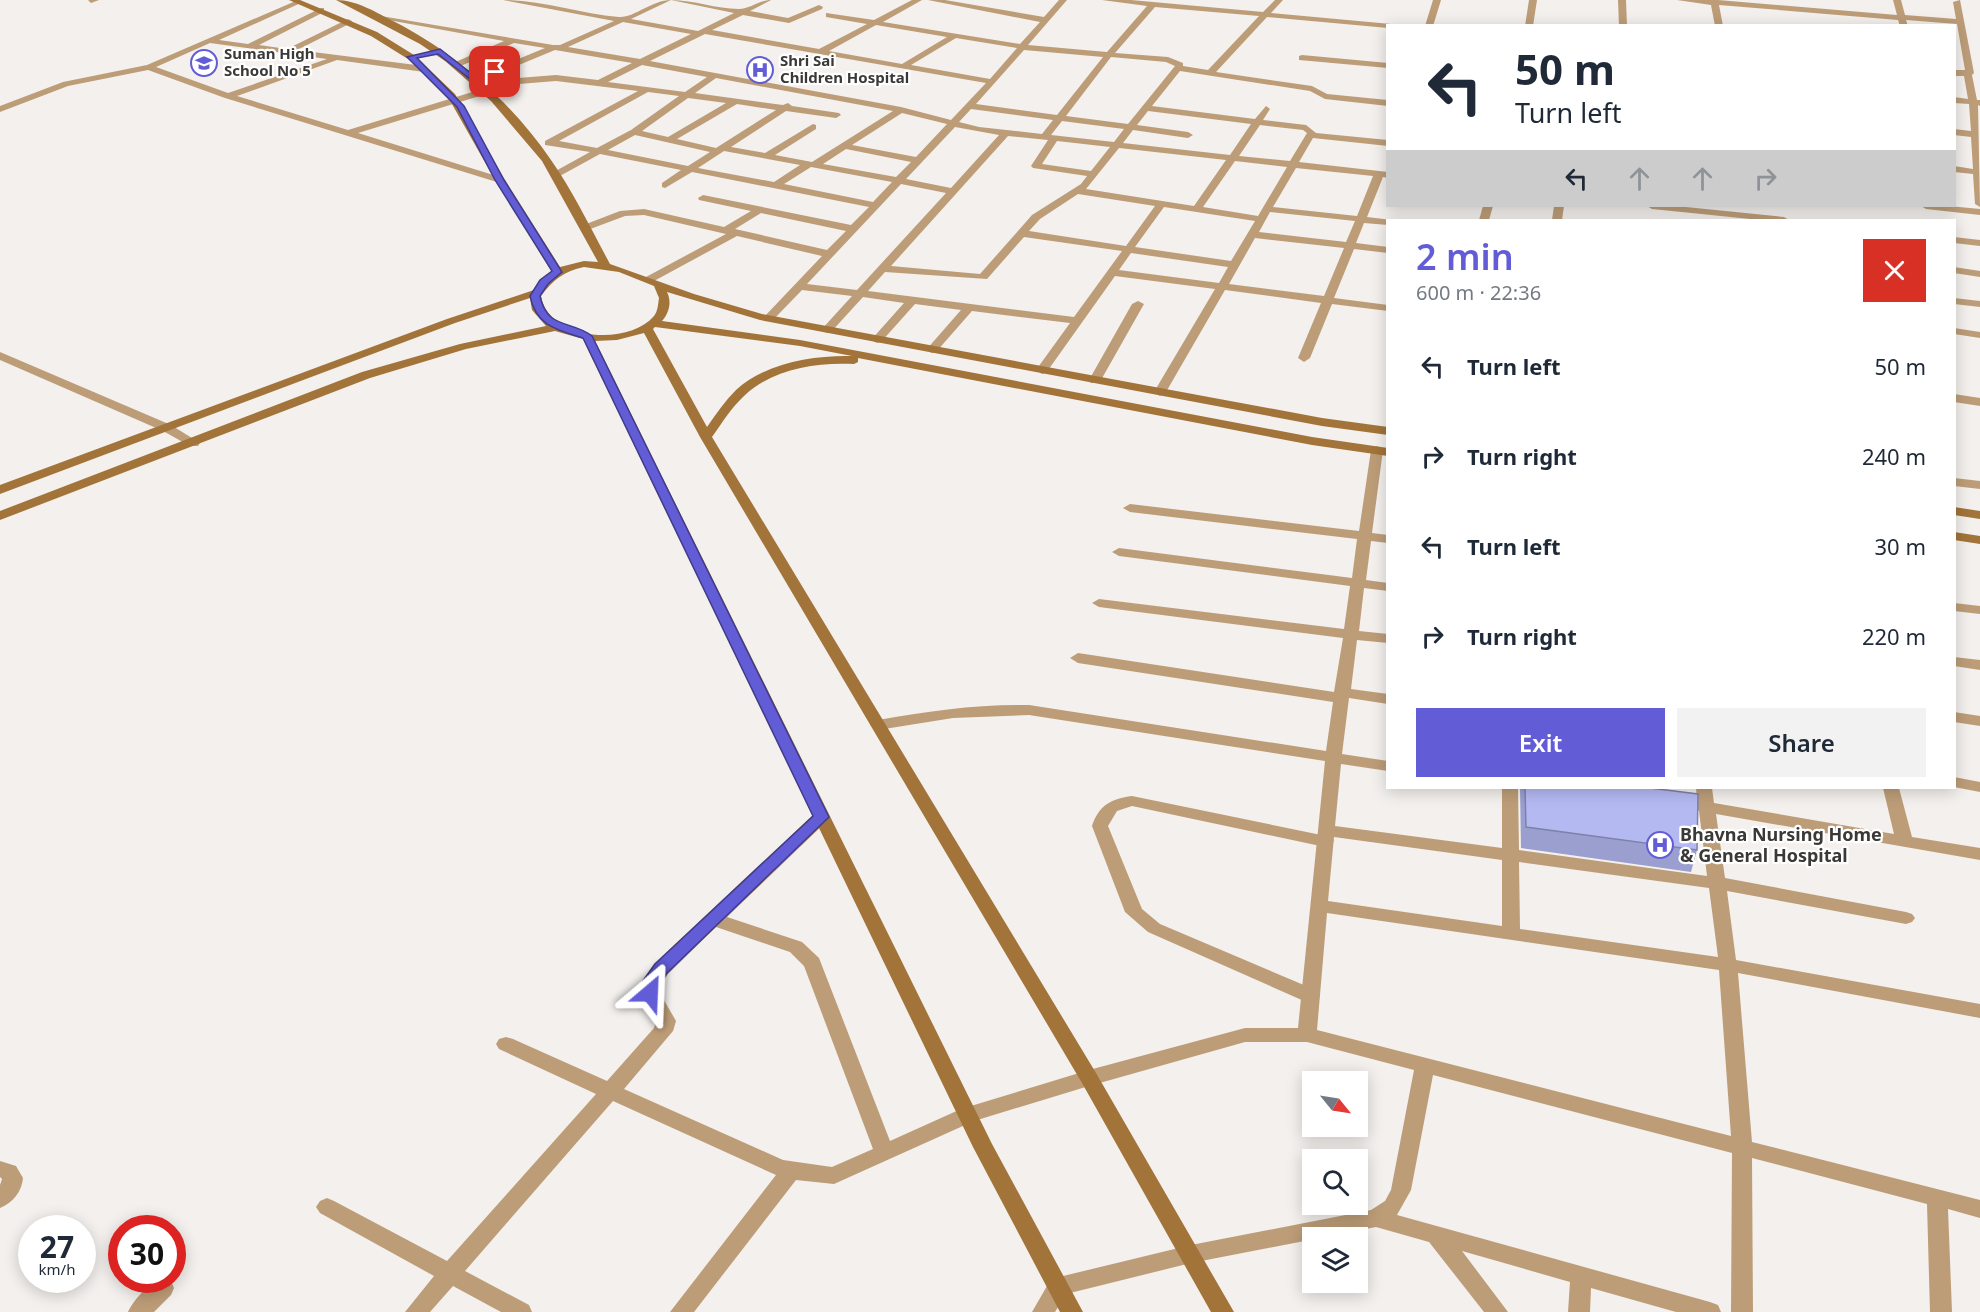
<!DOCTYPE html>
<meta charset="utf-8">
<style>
:root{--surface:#fff;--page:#f2f2f3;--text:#1f2937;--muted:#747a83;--accent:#625dd6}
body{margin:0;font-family:"Noto Sans",sans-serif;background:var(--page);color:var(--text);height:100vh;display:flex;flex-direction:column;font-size:22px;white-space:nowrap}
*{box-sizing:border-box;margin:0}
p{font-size:20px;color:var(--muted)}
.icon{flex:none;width:33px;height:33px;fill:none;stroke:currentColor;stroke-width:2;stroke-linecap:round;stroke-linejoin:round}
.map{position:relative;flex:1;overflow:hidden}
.sheet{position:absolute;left:1386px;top:219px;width:570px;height:570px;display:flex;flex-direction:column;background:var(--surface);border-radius:0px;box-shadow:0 3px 15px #0003}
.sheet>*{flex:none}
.banner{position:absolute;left:1386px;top:24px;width:570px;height:183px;border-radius:0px;box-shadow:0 3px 15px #0003;background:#fff;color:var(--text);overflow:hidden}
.needle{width:39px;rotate:120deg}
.tools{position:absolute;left:1302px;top:1071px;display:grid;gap:12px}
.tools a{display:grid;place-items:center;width:66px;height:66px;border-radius:0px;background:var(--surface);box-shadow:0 3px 15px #0003;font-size:30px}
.speed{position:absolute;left:18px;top:1215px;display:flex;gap:12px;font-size:30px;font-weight:700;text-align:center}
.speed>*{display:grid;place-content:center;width:78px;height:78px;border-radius:50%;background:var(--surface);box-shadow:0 3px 15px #0003;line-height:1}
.speed small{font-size:15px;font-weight:400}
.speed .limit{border:9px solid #d22;background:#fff;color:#111}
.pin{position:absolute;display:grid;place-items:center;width:51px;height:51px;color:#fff;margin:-26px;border-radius:12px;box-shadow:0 3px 9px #0006}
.me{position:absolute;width:66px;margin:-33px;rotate:26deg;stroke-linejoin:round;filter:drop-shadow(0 0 4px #0008)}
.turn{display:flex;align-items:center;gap:21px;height:126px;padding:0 30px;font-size:27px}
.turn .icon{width:78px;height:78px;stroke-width:2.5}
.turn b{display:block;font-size:42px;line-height:51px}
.lanes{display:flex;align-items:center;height:57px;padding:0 30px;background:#0003;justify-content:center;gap:30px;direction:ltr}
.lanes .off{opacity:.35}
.round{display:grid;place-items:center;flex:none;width:63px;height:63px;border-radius:0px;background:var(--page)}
.head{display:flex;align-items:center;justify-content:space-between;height:102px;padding:0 30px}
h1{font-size:36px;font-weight:600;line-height:45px;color:var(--accent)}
.button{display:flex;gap:12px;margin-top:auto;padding:12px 30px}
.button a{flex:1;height:69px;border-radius:0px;background:var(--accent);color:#fff;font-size:24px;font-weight:600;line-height:69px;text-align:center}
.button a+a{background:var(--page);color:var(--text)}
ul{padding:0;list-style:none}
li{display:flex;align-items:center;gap:18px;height:90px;padding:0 30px}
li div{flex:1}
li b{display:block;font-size:22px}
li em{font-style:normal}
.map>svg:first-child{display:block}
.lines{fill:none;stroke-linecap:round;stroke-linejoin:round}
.lane{fill:#bd9d78;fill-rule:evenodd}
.street{fill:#bd9d78;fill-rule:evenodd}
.secondary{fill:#a27439;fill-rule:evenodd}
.wall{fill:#9b9fd0}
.building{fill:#b4b9f2;stroke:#7e82a9;stroke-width:1.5}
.route{fill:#625dd6;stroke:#403c8b;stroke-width:1.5}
.labels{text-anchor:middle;stroke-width:4.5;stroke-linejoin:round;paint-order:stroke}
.far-poi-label{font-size:15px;font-weight:bold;fill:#3a3938;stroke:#fff;text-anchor:start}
.poi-label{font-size:18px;font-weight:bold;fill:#3a3938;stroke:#fff;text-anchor:start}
</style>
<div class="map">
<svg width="1980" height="1312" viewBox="0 0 1980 1312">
<rect width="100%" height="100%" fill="#f3f0ed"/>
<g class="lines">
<path class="lane" d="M88 0H99L91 3Z
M1132 796 1331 837 1334 841 1331 845 1325 847 1132 806 1117 811 1108 826 1142 909 1160 924 1318 991 1320 996 1318 1001 1311 1003 1304 1001 1148 932 1125 912 1092 826C1099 805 1111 799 1132 796Z"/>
<path class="street" d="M298 0 303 2 219 40 248 44 321 8H324V12L259 45 287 49 348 19 352 21 351 23 297 50 424 66 428 69 424 72 337 60 237 96 348 130 518 78 556 75 598 80 632 63 555 50 475 83 471 80 472 78 545 48 514 43 456 68 452 65 453 63 504 41 377 18 381 16 553 45H560L614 21 503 0C542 0 580 14 619 17 634 18 652 0 671 0L631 19 698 31 734 13 671 0C694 0 716 9 739 9 750 9 759 0 771 0L750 11 788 18 819 5 823 7 822 9 789 23 743 15 712 30 819 49 867 24 826 17V13L874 20 912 0H922L883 22 1020 44 1040 22 928 0H945L1044 17 1059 0H1067L1028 45 1107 52 1147 6 1102 0H1131L1263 12 1275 0H1283L1271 13 1391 24 1388 28 1267 17 1216 72 1312 86 1327 94 1388 100V106L1325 99 1310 91 1180 71 1152 106 1255 119 1266 106 1270 109 1263 120 1306 125 1316 133 1388 140V146L1313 138 1299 162 1388 172V178L1383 177 1367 217 1392 220H1388V225L1364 223 1356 243 1388 247V253L1354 249 1334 298 1388 305V311L1332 304 1310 358 1304 362 1298 358 1321 303 1225 290 1166 392 1160 396 1154 392 1215 289 1115 276 1046 373 1042 374 1036 370 1070 323 972 311 936 352 932 353 926 350 961 310 915 304 881 342 877 343 871 340 904 303 863 297 831 332 827 333 821 330 852 296 802 290 772 321H764V317L822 256 737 236 654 281H646V277L726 234 644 215 625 216 585 231 581 230V226L620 211 644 209 724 227 751 211 699 200 698 198 703 195 851 225 869 207 692 172 665 188 662 187V183L681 170 600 154 558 177H552V173L590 152 545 145V141L638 91 556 81 519 84 358 133 503 178 505 180 500 183 225 98 148 70 68 86 0 112V106L63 82 147 65ZM1155 7 1259 16 1208 70 1183 66V63L1168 57 1115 53ZM623 22 691 34 640 59 568 47ZM876 25 947 37 902 64 829 51ZM705 34 986 83 951 120 901 107 650 61ZM956 38 1017 48 990 79 911 65ZM210 43 327 59 228 93 156 67ZM1024 50 1103 57 1057 115 976 104ZM1111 57 1166 62 1175 66 1128 124 1066 116ZM642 65 707 77 685 92 608 82ZM716 78 893 111 812 162 775 155 816 129V125L813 124 765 153 731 147 786 111 836 118 841 115 839 113 792 106 788 103 783 105 695 93ZM648 92 679 96 631 130 597 148 559 141ZM688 98 726 103 668 137 642 131ZM737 104 776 110 716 148 677 139ZM971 109 1053 120 1042 134 979 127 959 122ZM1148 111 1251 124 1230 155 1123 143 1133 130 1188 138 1193 135 1188 132 1137 125ZM902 113 947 124 916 157 852 145ZM1062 121 1124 129 1114 142 1051 135ZM1260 125 1303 130 1307 133 1290 161 1239 156ZM955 127 999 135 951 188 906 179ZM635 135 710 152 688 166 608 150ZM1008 136 1048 140 1031 166 1033 168 1087 176 1081 184 1032 215 980 274 891 266ZM1057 141 1110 147 1091 171 1042 164ZM1119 148 1226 160 1194 206 1086 189ZM846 149 911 162 896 177 823 164ZM724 151 800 165 774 182 698 168ZM1235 161 1287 167 1258 216 1203 207ZM811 167 892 182 873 202 784 184ZM1296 168 1373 176 1357 216 1273 207ZM901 184 946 193 857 290 807 284ZM1078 194 1155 206 1126 246 1029 231 1040 219ZM1164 207 1255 221 1231 261 1135 247ZM1270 212 1355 221 1346 242 1259 232ZM761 213 846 231 827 250 735 229ZM1024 237 1122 251 1074 317 868 291 885 272 987 279ZM1255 238 1344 248 1324 296 1229 284ZM1131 253 1228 267 1219 283 1119 270Z
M1433 0H1441L1433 26H1425Z
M1529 0H1537L1533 26H1525Z
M1618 0H1626L1627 26H1619Z
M1677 0H1718L1897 15 1893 0H1901L1905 15 1956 19 1953 2 1960 0 1974 73 1972 75 1977 100H1980V106L1978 105 1980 207 1975 204 1973 174 1954 172V166L1973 169 1971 137 1954 135V129L1971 131 1969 104 1954 103V97L1968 99 1964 76H1954V70H1965L1957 24 1906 20 1908 26H1900L1898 20 1719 5 1723 26H1715L1711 5Z
M1302 55 1388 63V68L1299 60V56Z
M1483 206H1493L1489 220H1479Z
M1554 206H1564L1562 220H1552Z
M1647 206H1676L1784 217 1789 220H1760L1652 209Z
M1921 206H1949L1980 209V215L1926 209Z
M1954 237 1980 240V246L1954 243Z
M1954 267 1980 271V277L1954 273Z
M1954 298 1980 301V307L1954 304Z
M1138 301 1144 304 1101 380 1099 383H1091L1089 380 1132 304Z
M1954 328 1980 332V338L1954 334Z
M0 352 171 425 200 443 198 446H190L163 431 0 360Z
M1954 394 1980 398V406L1954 402Z
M1377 446 1383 450 1372 533 1388 535V543L1371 541 1366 580 1388 583V591L1364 588 1359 631 1388 634V643L1357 640 1351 689 1388 694V704L1349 698 1342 754 1388 761V771L1341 764 1335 826 1502 848V788H1518L1519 850 1707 876 1699 811 1691 806 1697 801 1696 788H1712L1714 803 1894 834 1883 788H1899L1912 837 1980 848V860L1716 814 1725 878 1906 912 1912 914 1915 918 1912 922 1906 924 1727 891 1736 960 1980 1004V1018L1738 973 1752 1142 1980 1200V1218L1948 1209 1952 1312H1930L1927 1204 1752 1158 1753 1312H1731L1732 1153 1433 1075 1411 1190 1397 1215 1710 1302 1718 1305 1721 1312H1676L1591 1288 1590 1312H1568L1570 1282 1462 1251 1508 1312H1484L1429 1242 1376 1227 1191 1263 1066 1294 1055 1312H1032L1051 1279 1059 1277 1191 1245 1371 1210 1385 1201 1391 1190 1414 1070 1307 1042H1245L1089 1086 974 1121 834 1184 796 1180 694 1312H670L776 1175 613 1101 465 1271 529 1305 532 1312H501L453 1286 430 1312H405L434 1276 320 1213 316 1207 320 1201 327 1198 334 1201 447 1261 596 1094 499 1049 496 1044 499 1039 506 1037 513 1039 607 1081 654 1028 656 1021 641 990 645 978 654 964 815 813H827L829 817 827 821 727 917 802 942 819 958 890 1141 961 1109 1089 1070 1245 1028H1298L1325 761 1029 715 953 718 878 730 870 725 878 720C928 711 978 704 1029 705L1326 751 1333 702 1078 663 1070 658 1078 653 1334 692 1343 638 1099 607 1092 603 1099 599 1344 629 1350 586 1119 556 1112 552 1119 548 1352 578 1357 539 1130 512 1123 508 1130 504 1359 531 1371 450ZM1334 837 1502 860V926L1328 901ZM1519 862 1709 888 1718 957 1520 929ZM1327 913 1719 970 1731 1136 1317 1030ZM716 927 790 952 804 966 873 1149 832 1167 783 1160 624 1089 673 1031 676 1021 661 995V985L668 974Z
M1954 478 1980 481V489L1954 486Z
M1954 603 1980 606V614L1954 611Z
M1954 657 1980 660V670L1954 666Z
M1954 712 1980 716V726L1954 722Z
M1954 777 1980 782V792L1954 787Z
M0 1161 16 1166 23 1178C22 1191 13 1203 0 1208V1185L2 1179 0 1177Z
M166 1280 171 1281 174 1288 171 1295 154 1312H128C134 1299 151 1280 166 1280Z"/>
<path class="secondary" d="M289 0H300L377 32 414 55 455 94 505 180 560 267 584 261 598 262 542 161 491 101 445 61 420 44 336 0C357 0 377 13 395 22 456 53 513 104 551 160 574 193 591 229 610 264L694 294 762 314 1322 418 1388 427V435L1322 426 760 320 667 292C672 302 669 313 662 321L800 340 1312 437 1388 448V456L1312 445 858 358V362L854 364C816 362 772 369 744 396 731 408 722 423 712 437L1096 1073 1234 1312H1211L1082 1083 700 437 644 333 617 340 595 341 992 1144 1083 1312H1060L973 1147 583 339 555 331 466 349 370 378 0 520V511L362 372 460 344 546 326 532 310 530 298 455 323 0 494V485L447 319 534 290 552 272 495 180 448 97 408 59 371 36ZM584 267 619 272 654 286 659 298C658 304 658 311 654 316 628 347 548 340 541 296 553 280 564 271 584 267ZM655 327 800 346 852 356C813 355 766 363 736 390 725 401 716 414 707 427L653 329Z
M1954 507 1980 511V519L1954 515Z
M1954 532 1980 536V544L1954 540Z"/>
</g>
<path class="wall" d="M1520 788H1650L1697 850 1691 872 1521 848Z"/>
<path class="building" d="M1525 788H1650L1698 794 1697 850 1526 827Z"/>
<path class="route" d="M440 49 476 77 495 70 499 72 475 83 438 54 417 58 464 106 504 180 562 272 548 284 540 296C547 330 572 320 592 336L829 817 667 973 659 984 656 998 650 1000 641 993 642 982 655 964 813 816 583 338C557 330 536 326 530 296L540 280 552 271 495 180 457 107 407 57Z"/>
<defs>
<symbol id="school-ring" viewBox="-11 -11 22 22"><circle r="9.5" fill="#fff" stroke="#625dd6" stroke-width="1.5"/><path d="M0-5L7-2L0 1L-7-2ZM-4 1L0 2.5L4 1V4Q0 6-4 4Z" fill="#625dd6"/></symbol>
<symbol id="hospital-ring" viewBox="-11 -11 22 22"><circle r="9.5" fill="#fff" stroke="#625dd6" stroke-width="1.5"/><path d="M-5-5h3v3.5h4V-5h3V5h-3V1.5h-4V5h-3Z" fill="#625dd6"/></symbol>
</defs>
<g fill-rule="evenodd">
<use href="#school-ring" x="189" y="48" width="30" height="30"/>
<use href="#hospital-ring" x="745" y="55" width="30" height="30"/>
<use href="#hospital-ring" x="1645" y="830" width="30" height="30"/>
</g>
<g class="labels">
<g class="far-poi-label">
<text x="224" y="59">Suman High<tspan x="224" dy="17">School No 5</tspan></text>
<text x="780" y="66">Shri Sai<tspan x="780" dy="17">Children Hospital</tspan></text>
</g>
<g class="poi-label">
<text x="1680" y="841">Bhavna Nursing Home<tspan x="1680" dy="21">&amp; General Hospital</tspan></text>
</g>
</g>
</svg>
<div class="tools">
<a><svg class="needle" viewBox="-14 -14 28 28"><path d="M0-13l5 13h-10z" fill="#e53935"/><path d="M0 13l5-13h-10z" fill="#747a83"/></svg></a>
<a><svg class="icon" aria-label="search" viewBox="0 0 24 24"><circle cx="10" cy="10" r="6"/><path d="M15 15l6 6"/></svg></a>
<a><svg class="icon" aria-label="layers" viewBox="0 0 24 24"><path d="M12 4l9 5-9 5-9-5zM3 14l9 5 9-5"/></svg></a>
</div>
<div class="speed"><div>27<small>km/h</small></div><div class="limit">30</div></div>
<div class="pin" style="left:495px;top:72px;background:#d93025"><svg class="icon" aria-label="arrive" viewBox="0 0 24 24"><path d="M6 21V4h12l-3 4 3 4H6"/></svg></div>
<svg class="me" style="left:650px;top:993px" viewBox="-20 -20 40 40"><path d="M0-17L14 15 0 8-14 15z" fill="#625dd6" stroke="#fff" stroke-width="4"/></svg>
<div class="banner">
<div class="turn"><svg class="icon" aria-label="left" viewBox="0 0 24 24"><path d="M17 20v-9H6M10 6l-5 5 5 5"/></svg><div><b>50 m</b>Turn left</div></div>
<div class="lanes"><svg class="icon" aria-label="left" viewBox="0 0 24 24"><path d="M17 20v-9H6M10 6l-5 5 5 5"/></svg><svg class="icon off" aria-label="ahead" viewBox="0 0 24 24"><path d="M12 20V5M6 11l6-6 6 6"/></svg><svg class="icon off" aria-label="ahead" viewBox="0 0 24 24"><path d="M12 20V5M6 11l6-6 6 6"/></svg><svg class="icon off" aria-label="right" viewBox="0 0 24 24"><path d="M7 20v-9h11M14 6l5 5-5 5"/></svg></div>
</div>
<section class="sheet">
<div class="head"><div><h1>2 min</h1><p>600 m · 22:36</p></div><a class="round" style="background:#d93025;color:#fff"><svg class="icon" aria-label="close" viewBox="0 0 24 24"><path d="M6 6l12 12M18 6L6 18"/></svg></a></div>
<ul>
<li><svg class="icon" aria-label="left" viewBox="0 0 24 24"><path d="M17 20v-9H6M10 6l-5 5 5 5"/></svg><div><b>Turn left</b></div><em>50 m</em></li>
<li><svg class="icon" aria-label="right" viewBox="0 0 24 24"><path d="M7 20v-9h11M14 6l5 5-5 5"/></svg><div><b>Turn right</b></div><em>240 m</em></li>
<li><svg class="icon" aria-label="left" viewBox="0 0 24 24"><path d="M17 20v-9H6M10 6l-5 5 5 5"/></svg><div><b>Turn left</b></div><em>30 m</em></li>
<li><svg class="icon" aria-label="right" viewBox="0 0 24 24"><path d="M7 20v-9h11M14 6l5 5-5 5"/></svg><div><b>Turn right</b></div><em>220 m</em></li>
</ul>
<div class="button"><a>Exit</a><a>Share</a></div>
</section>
</div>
